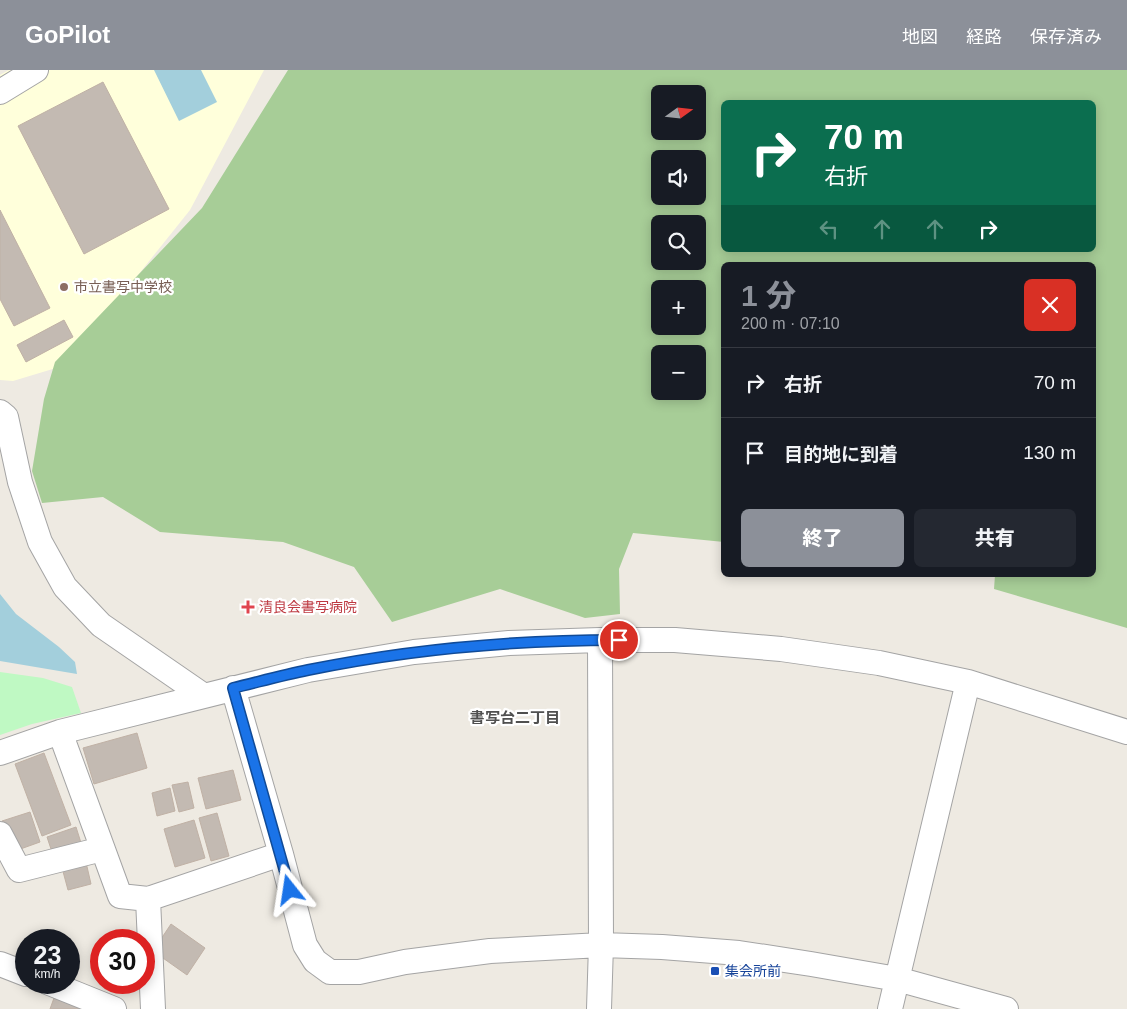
<!DOCTYPE html>
<html lang="ja">
<meta charset="utf-8">
<style>
:root{--surface:#171b24;--page:#242831;--text:#f1f3f6;--muted:#9ea1a6;--line:#363941;--accent:#8c9099}
body{margin:0;font-family:Arial,"Noto Sans JP",sans-serif;background:var(--page);color:var(--text);height:100vh;display:flex;flex-direction:column;font-size:19px;white-space:nowrap}
*{box-sizing:border-box;margin:0}
p{font-size:16px;color:var(--muted)}
.icon{flex:none;width:28px;height:28px;fill:none;stroke:currentColor;stroke-width:2;stroke-linecap:round;stroke-linejoin:round}
.map{position:relative;flex:1;overflow:hidden}
.drawer{position:absolute;left:721px;top:192px;width:375px;height:315px;display:flex;flex-direction:column;background:var(--surface);border-radius:8px;box-shadow:0 2px 12px #0003}
.drawer>*{flex:none}
.top-card{position:absolute;left:721px;top:30px;width:375px;height:152px;border-radius:8px;box-shadow:0 2px 12px #0003;background:#0b6e4f;color:#fff;overflow:hidden}
.needle{width:32px;rotate:75deg}
.buttons{position:absolute;left:651px;top:15px;display:grid;gap:10px}
.buttons a{display:grid;place-items:center;width:55px;height:55px;border-radius:8px;background:var(--surface);box-shadow:0 2px 12px #0003;font-size:25px}
.speed{position:absolute;left:15px;top:859px;display:flex;gap:10px;font-size:25px;font-weight:700;text-align:center}
.speed>*{display:grid;place-content:center;width:65px;height:65px;border-radius:50%;background:var(--surface);box-shadow:0 2px 12px #0003;line-height:1}
.speed small{font-size:12px;font-weight:400}
.speed .limit{border:8px solid #d22;background:#fff;color:#111}
.pin{position:absolute;display:grid;place-items:center;width:42px;height:42px;color:#fff;margin:-21px;border:2px solid #fff;border-radius:50%;box-shadow:0 1px 5px #0007}
.me{position:absolute;width:55px;margin:-28px;rotate:345deg;stroke-linejoin:round;filter:drop-shadow(0 0 4px #0008)}
.turn{display:flex;align-items:center;gap:18px;height:105px;padding:0 20px;font-size:22px}
.turn .icon{width:65px;height:65px;stroke-width:2.5}
.turn b{display:block;font-size:35px;line-height:42px}
.lanes{display:flex;align-items:center;height:48px;padding:0 20px;background:#0003;justify-content:center;gap:25px;direction:ltr}
.lanes .off{opacity:.35}
.round{display:grid;place-items:center;flex:none;width:52px;height:52px;border-radius:8px;background:var(--page)}
.headline{display:flex;align-items:center;justify-content:space-between;height:85px;padding:0 20px}
h1{font-size:30px;font-weight:800;line-height:38px;color:var(--accent)}
.button{display:flex;gap:10px;margin-top:auto;padding:10px 20px}
.button a{flex:1;height:58px;border-radius:8px;background:var(--accent);color:#fff;font-size:20px;font-weight:800;line-height:58px;text-align:center}
.button a+a{background:var(--page);color:var(--text)}
ul{padding:0;list-style:none}
li{display:flex;align-items:center;gap:15px;height:70px;padding:0 20px;border-top:1px solid var(--line)}
li div{flex:1}
li b{display:block;font-size:19px}
li em{font-style:normal}
header{display:flex;align-items:center;gap:30px;box-sizing:border-box;height:70px;padding:0 25px;background:var(--accent);color:#fff}
header strong{font-size:24px}
nav{display:flex;gap:28px;margin-inline-start:auto;font-size:18px}
.map>svg:first-child{display:block}
.education{fill:#ffffdb}
.forest{fill:#a7cd97;fill-rule:evenodd}
.park{fill:#bff9c3}
.water{fill:#a3cfdc}
.building{fill:#c3bab2;stroke:#c0b1a5}
.lines{fill:none;stroke-linecap:round;stroke-linejoin:round}
.minor-casing{stroke:#a4a4a4;stroke-width:26}
.minor{stroke:#fff;stroke-width:24}
.route-casing{stroke:#114b97;stroke-width:12}
.route{stroke:#1a73e8;stroke-width:9}
.education-dot{fill:#8d6e63;stroke:#fff;stroke-width:2}
.health-dot{fill:#e0444e;stroke:#fff;stroke-width:2}
.transit-dot{fill:#1a4fb4;stroke:#fff;stroke-width:2}
.labels{text-anchor:middle;stroke-width:4.5;stroke-linejoin:round;paint-order:stroke}
.education-label{font-size:14px;fill:#785e54;stroke:#fff;text-anchor:start}
.health-label{font-size:14px;fill:#be3a42;stroke:#fff;text-anchor:start}
.transit-label{font-size:14px;fill:#164399;stroke:#fff;text-anchor:start}
.neighbourhood-label{font-size:15px;font-weight:bold;fill:#505050;stroke:#fff}
</style>
<header>
<strong>GoPilot</strong>
<nav><a>地図</a><a>経路</a><a>保存済み</a></nav>
</header>
<div class="map">
<svg width="1127" height="939" viewBox="0 0 1127 939">
<rect width="100%" height="100%" fill="#eeeae2"/>
<path class="education" d="M9 0H264L190 140 66 295 13 311 0 310V5Z"/>
<path class="forest" d="M288 0H1127V558L994 519 995 505H1094V195H724V472L633 463 619 499 620 544 585 548 500 519 392 552 354 497 283 472 160 462 103 427 42 433 32 401 44 329 55 292 202 138ZM660 24H698V61H660ZM724 32H1094V180H724ZM660 89H698V126H660ZM660 154H698V191H660ZM660 219H698V256H660ZM660 284H698V321H660Z"/>
<path class="park" d="M0 602 43 608 72 617 81 643 32 654 0 665Z"/>
<path class="water" d="M154 0H201L217 32 179 51Z
M0 524 16 544 59 577 75 592 77 604 0 591Z"/>
<path class="building" d="M103 12 169 139 84 184 18 56Z
M0 140 50 238 14 256 0 229Z
M64 250 73 267 26 292 17 275Z
M137 663 147 698 94 714 83 678Z
M44 683 71 755 42 766 15 694Z
M233 700 241 730 206 739 198 708Z
M188 712 194 738 179 742 172 715Z
M170 718 175 741 157 746 152 723Z
M30 742 40 772 12 782 2 751Z
M217 743 229 786 211 791 199 748Z
M194 750 205 788 175 797 164 759Z
M76 757 82 776 53 785 47 767Z
M85 788 91 814 68 820 61 794Z
M171 854 205 878 187 905 153 881Z
M54 928 80 938 79 939H50Z"/>
<g class="lines">
<defs>
<path id="minor" d="M0 22 36 0
M0 342 6 347 20 412 40 472 65 517 101 555 204 626
M233 618 281 784 305 875 315 891 330 902H359L405 892 490 881 601 875 662 877 739 883 811 894 897 909 1006 939
M60 662 120 826 148 829 281 784
M0 683 60 662 308 600 414 582 509 573 600 570H675L781 579 879 593 968 612 1127 662
M0 764 19 800 102 779
M148 829 153 939
M0 894 26 904
M47 912 114 939
M599 939 601 875 600 570
M890 939 968 612"/>
</defs>
<use href="#minor" class="minor-casing"/>
<use href="#minor" class="minor"/>
</g>
<g class="lines">
<defs>
<path id="route" d="M290 820 233 618C258 612 283 605 308 600 410 579 515 570 619 570"/>
</defs>
<use href="#route" class="route-casing"/>
<use href="#route" class="route"/>
</g>
<circle class="education-dot" cx="64" cy="217" r="5"/>
<path class="health-dot" d="M245.5 529.5h5v5h5v5h-5v5h-5v-5h-5v-5h5z"/>
<rect class="transit-dot" x="710" y="896" width="10" height="10" rx="2.5"/>
<g class="labels">
<g class="education-label">
<text x="74" y="222">市立書写中学校</text>
</g>
<g class="health-label">
<text x="259" y="542">清良会書写病院</text>
</g>
<g class="transit-label">
<text x="725" y="906">集会所前</text>
</g>
<g class="neighbourhood-label">
<text x="515" y="653">書写台二丁目</text>
</g>
</g>
</svg>
<div class="buttons">
<a><svg class="needle" viewBox="-14 -14 28 28"><path d="M0-13l5 13h-10z" fill="#e53935"/><path d="M0 13l5-13h-10z" fill="#9ea1a6"/></svg></a>
<a><svg class="icon" aria-label="sound" viewBox="0 0 24 24"><path d="M4 9h4l5-4v14l-5-4H4zM17 9q2 3 0 6"/></svg></a>
<a><svg class="icon" aria-label="search" viewBox="0 0 24 24"><circle cx="10" cy="10" r="6"/><path d="M15 15l6 6"/></svg></a>
<a>+</a>
<a>−</a>
</div>
<div class="speed"><div>23<small>km/h</small></div><div class="limit">30</div></div>
<div class="pin" style="left:619px;top:570px;background:#d93025"><svg class="icon" aria-label="arrive" viewBox="0 0 24 24"><path d="M6 21V4h12l-3 4 3 4H6"/></svg></div>
<svg class="me" style="left:290px;top:820px" viewBox="-20 -20 40 40"><path d="M0-17L14 15 0 8-14 15z" fill="#1a73e8" stroke="#fff" stroke-width="4"/></svg>
<div class="top-card">
<div class="turn"><svg class="icon" aria-label="right" viewBox="0 0 24 24"><path d="M7 20v-9h11M14 6l5 5-5 5"/></svg><div><b>70 m</b>右折</div></div>
<div class="lanes"><svg class="icon off" aria-label="left" viewBox="0 0 24 24"><path d="M17 20v-9H6M10 6l-5 5 5 5"/></svg><svg class="icon off" aria-label="ahead" viewBox="0 0 24 24"><path d="M12 20V5M6 11l6-6 6 6"/></svg><svg class="icon off" aria-label="ahead" viewBox="0 0 24 24"><path d="M12 20V5M6 11l6-6 6 6"/></svg><svg class="icon" aria-label="right" viewBox="0 0 24 24"><path d="M7 20v-9h11M14 6l5 5-5 5"/></svg></div>
</div>
<section class="drawer">
<div class="headline"><div><h1>1 分</h1><p>200 m · 07:10</p></div><a class="round" style="background:#d93025;color:#fff"><svg class="icon" aria-label="close" viewBox="0 0 24 24"><path d="M6 6l12 12M18 6L6 18"/></svg></a></div>
<ul>
<li><svg class="icon" aria-label="right" viewBox="0 0 24 24"><path d="M7 20v-9h11M14 6l5 5-5 5"/></svg><div><b>右折</b></div><em>70 m</em></li>
<li><svg class="icon" aria-label="arrive" viewBox="0 0 24 24"><path d="M6 21V4h12l-3 4 3 4H6"/></svg><div><b>目的地に到着</b></div><em>130 m</em></li>
</ul>
<div class="button"><a>終了</a><a>共有</a></div>
</section>
</div>
